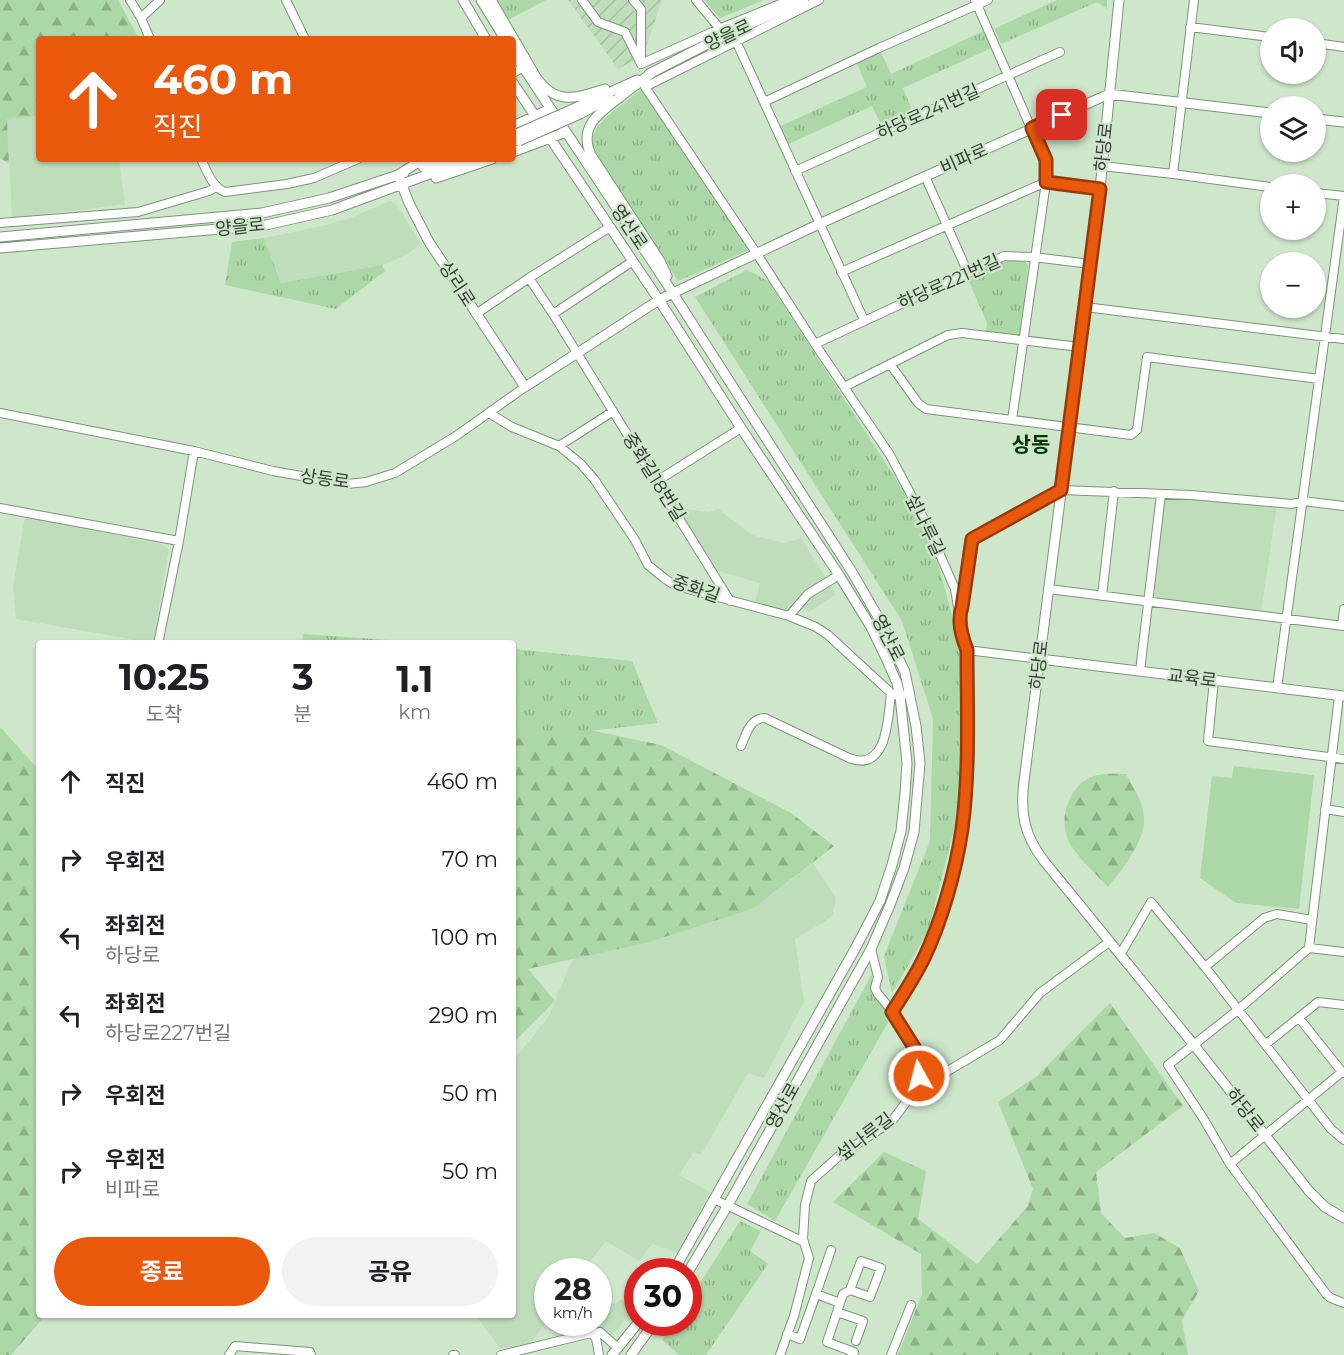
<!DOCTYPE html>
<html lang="ko">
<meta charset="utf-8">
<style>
:root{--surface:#fff;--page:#f2f2f2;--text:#202124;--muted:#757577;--accent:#ea580c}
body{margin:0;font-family:Montserrat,"Noto Sans KR",sans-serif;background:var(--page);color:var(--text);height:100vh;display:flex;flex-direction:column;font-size:22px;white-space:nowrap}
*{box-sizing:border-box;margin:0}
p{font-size:20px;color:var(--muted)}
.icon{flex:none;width:33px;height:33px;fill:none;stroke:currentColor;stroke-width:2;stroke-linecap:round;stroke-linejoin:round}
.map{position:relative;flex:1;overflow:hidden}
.details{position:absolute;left:36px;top:640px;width:480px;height:678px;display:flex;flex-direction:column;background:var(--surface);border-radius:6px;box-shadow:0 2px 4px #0004}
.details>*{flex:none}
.guide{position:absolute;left:36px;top:36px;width:480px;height:126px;border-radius:6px;box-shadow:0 2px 4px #0004;background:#ea580c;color:#fff;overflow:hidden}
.fabs{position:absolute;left:1260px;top:18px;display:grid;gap:12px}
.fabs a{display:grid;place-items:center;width:66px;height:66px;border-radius:50%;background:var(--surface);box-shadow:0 2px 4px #0004;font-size:30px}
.speed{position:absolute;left:534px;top:1258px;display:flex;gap:12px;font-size:30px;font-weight:700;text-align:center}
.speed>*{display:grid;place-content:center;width:78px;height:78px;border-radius:50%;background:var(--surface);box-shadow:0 2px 4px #0004;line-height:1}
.speed small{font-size:15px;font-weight:400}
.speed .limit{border:9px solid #d22;background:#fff;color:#111}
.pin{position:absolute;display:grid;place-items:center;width:51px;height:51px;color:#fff;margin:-26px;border-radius:12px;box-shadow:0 3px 9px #0006}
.me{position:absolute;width:66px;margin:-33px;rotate:353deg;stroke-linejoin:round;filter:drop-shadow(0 0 4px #0008)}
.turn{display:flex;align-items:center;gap:21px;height:126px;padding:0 18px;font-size:27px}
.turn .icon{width:78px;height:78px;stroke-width:2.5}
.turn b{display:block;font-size:42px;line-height:51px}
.eta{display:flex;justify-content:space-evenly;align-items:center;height:102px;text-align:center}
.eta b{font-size:36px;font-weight:700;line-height:42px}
.cta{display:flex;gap:12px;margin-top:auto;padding:12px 18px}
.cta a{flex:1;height:69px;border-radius:36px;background:var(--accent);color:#fff;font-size:24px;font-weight:700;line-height:69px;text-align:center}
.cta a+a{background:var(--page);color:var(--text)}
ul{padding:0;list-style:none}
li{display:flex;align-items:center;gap:18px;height:78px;padding:0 18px}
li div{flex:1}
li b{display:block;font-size:22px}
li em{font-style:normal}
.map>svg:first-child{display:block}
.built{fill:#bfddbb}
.industrial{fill:url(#industrial-furrows)}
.grass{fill:url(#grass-tufts)}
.forest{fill:url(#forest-firs)}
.garden{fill:#acd7a6}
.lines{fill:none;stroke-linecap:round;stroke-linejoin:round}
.minor-casing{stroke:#7d947a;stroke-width:10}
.tertiary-casing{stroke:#7d947a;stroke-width:11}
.minor{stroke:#fff;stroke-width:8}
.tertiary{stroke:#fff;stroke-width:9}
.tertiary-bridge-casing{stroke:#7d947a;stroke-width:11;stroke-linecap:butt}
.tertiary-bridge{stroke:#fff;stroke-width:9}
.route-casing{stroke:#983908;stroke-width:15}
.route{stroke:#ea580c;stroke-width:10}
.labels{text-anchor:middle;stroke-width:4.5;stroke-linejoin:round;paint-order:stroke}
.street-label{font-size:18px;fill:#353f34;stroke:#cee7cb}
.quarter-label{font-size:21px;font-weight:bold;fill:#013700;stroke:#cee7cb}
</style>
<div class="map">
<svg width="1344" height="1355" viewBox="0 0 1344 1355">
<defs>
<pattern id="industrial-furrows" width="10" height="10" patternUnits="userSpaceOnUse" patternTransform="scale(1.5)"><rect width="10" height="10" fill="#bfddbb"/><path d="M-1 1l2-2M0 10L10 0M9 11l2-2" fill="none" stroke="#a5bfa1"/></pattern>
<pattern id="grass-tufts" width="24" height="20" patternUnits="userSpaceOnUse" patternTransform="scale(1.5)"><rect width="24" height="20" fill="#acd7a6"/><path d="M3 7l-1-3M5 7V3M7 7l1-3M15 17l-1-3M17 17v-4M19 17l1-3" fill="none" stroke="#8db088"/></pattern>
<pattern id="forest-firs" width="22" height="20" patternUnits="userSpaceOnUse" patternTransform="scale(1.5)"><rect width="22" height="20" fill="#acd7a6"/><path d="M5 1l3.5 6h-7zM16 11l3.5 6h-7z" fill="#8db088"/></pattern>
</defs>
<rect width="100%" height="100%" fill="#cee7cb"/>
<path class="built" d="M39 116V159H119L125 204 12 219 7 119Z
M390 201 396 204 421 243 407 255 382 265 281 283 264 238 327 225 353 217Z
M1165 495 1277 505 1261 612 1158 599 1154 595Z
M676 508 709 512 718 509 752 535 784 543 801 538 836 594 809 612 800 607 794 615 755 602 760 583 716 570Z
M25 517 161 544 169 549 153 643 16 619 13 586Z
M813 863 835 896 836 901 832 916 824 922 795 939 804 1002 764 1078 748 1073 701 1155 694 1152 679 1175 710 1192 679 1253 652 1244 639 1261 606 1241 582 1272H548L547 1322 529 1345 500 1348 476 1316H513V1061L549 1016 570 965 580 947 754 908Z
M599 1297 615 1304 621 1299 636 1309 610 1337 593 1323H598Z"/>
<path class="industrial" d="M568 0H662L643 56 618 69Z"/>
<path class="grass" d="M495 0H546L506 21Z
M704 0H764L720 18Z
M1057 0H1107V9L1097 2 1001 44 994 29Z
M988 29 996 46 903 88 915 117 884 131 872 106 784 146 776 128 867 87 855 59 879 48 891 74Z
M642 89 749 250 678 281 595 154C588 132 598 123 615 110 624 103 633 96 642 89Z
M264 238 281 283 382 265 385 271 336 309 225 285 232 242Z
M1008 259 1024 261 1028 265 1020 334 1017 337 986 332 987 323 967 277Z
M747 270 768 281 910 501 938 564 955 626 966 694 955 826 928 931 892 993 884 956 930 841 933 719 902 621 695 297Z
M303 634 431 643H302Z
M513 649 632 661 658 723 513 740Z
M872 974V988L890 1019 775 1221 747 1204Z
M740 1221 761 1231 750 1251 768 1264 706 1355H679L662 1340 674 1323H688L689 1300Z"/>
<path class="forest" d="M0 0H118L139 39H39V116L7 119 9 164 0 158Z
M0 727 39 770V1316H45L11 1355H0Z
M590 730 661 745 791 813 834 846 754 908 649 942 528 969 555 1001 513 1043V739Z
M1126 774C1133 787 1143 802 1144 817 1146 840 1122 870 1108 887 1097 875 1071 851 1067 837 1059 815 1071 783 1094 776 1104 773 1116 774 1126 774Z
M1110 1003 1183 1106 1096 1172 1101 1213 1125 1238 1154 1233 1180 1248 1199 1291 1182 1320 1188 1355H898L922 1294 921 1254 833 1202 884 1152 926 1171 918 1219 977 1264 1027 1207 1033 1189 998 1102 1037 1076Z"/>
<path class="garden" d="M1234 766 1314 775 1299 909 1236 903 1200 878 1212 776 1232 778Z"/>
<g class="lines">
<defs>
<path id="minor" d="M130 0 141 18 150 39
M286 0 305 39
M582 0 598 22 625 32 641 64
M633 0 641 9V63
M696 0 725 35 736 41 864 320
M819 0 645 87 757 254 815 344 890 455 927 525 955 589 963 638 967 650C967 709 970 770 962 829 956 871 944 914 927 952 917 973 905 992 892 1012
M975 0 1045 160 1046 182 1012 420
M141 18 160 0
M1190 27 1270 37
M1316 43 1344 47
M641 64 719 29 790 0
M513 73 522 68
M764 102 879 48 988 0
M201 159C207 171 212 187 225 192L287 184 314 178 358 159
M1102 166 1173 174 1270 187
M795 171 1060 52
M1173 174 1194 0
M925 176 968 273
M1316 193 1344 196
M0 223 138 212 209 191 216 187
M841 272 1046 182 1100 189
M529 278 553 314 730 601
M1085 307 1344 339
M476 314 529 278 610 227
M553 314 633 261
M815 344 1004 256 1034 257 1090 264
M890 364 918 403 926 409 1131 435 1137 430 1147 357 1319 379
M844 387 948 335 962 333 1080 347
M0 413 194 451 273 471 347 484 366 482 395 473 456 436 525 387
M489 413 512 427 559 446 581 464 594 479 635 540 648 565 664 578 671 583 688 589 789 616 816 627 828 635 891 693 895 695H903
M559 446 612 412
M657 481 741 428
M0 508 179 541
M1049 589 1344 626
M1102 596 1114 491
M961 609 972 539 1061 490 1191 495 1292 504 1303 501 1344 506
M789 616 808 594 839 575
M1342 626 1344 609
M158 644 179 541 194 451
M967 650 1040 659
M1140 671 1161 494
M1214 680 1208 741 1344 759
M1277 688 1344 196
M741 746C747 733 749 719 765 718L849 758C888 773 888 717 891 693
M1325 809 1344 812
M1309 948 1339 696
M1344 952 1309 948 1239 1009 1168 1065 1203 1118 1230 1164 1327 1295 1331 1298 1344 1303
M1120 955 1151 902 1205 967 1331 1129 1344 1140
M1205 967 1264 918 1277 914 1312 920
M1299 1018 1342 1072 1344 1073
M1266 1044 1318 1002 1344 1005
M916 1088 924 1085 1000 1040 1040 993 1109 942
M1230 1164 1342 1072
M714 1199 804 1242
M831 1250 816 1294 840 1303
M850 1290 870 1297 881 1268 861 1261 850 1290 843 1294 827 1342 854 1352 852 1355
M837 1312 863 1321 856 1341
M591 1333 596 1338 599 1355
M787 1334 800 1339 816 1294
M229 1355 235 1346 310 1352 311 1355
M453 1355H455
M501 1355 587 1334 600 1332 618 1348
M780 1355 794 1316 809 1258 803 1239 805 1205 811 1181 839 1156 892 1121 913 1093 916 1088 919 1076V1055L916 1048 888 1006 878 994 875 988 878 977 871 949
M891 1355 911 1305"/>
<path id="tertiary" d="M463 0 486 39
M481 0 505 39
M491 0 536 77C556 106 576 98 605 89
M1119 0 1100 189 1024 781C1020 813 1024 835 1044 861L1194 1045 1309 1191 1325 1207 1344 1218
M513 52 665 281 852 572 881 622 905 672 916 726 920 763 914 832 904 868 890 905 871 949 728 1205 688 1272
M653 72C641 81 630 89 619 98 599 113 578 127 591 155L660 261 667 276
M649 74 725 35 804 0
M513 83 659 300 741 428 839 575 871 627 886 658 897 683 900 696 907 763 905 794 901 831 892 865 880 901 855 949 673 1272
M575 108 637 80
M580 114 609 98
M1316 119 1344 122
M513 126 550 109
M513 152 566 132
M428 159 417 163 398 175 409 203 429 242 525 387 659 300 673 293 819 224 1109 94 1270 113
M423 167 446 159
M436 178 492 159
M0 237 262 213 329 198 404 173
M0 248 266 225 332 210 470 159
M1040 659 1344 696
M612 1355 638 1323
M631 1355 654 1323"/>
</defs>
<use href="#minor" class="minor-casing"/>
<use href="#tertiary" class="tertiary-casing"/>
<use href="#minor" class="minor"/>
<use href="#tertiary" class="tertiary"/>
<defs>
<path id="tertiary-bridge" d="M516 134 575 108
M519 141 580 114"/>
</defs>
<use href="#tertiary-bridge" class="tertiary-bridge-casing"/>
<use href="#tertiary-bridge" class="tertiary-bridge"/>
</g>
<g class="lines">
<defs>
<path id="route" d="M919 1076V1055L892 1012C903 995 914 978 923 960 941 923 956 871 962 829 970 770 967 709 967 650 962 637 957 621 962 607L972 539 1061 490 1100 189 1046 182V160L1032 128 1062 115"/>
</defs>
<use href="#route" class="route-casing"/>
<use href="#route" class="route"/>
</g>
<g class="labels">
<g class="street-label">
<text transform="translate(728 35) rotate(-25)" y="6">양을로</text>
<text transform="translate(928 112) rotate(-24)" y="6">하당로241번길</text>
<text transform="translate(1104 147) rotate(-84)" y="6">하당로</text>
<text transform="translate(964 159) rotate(-24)" y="6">비파로</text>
<text transform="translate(240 227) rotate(-6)" y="6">양을로</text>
<text transform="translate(629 227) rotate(56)" y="6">영산로</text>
<text transform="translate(949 282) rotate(-24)" y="6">하당로221번길</text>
<text transform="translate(457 284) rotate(57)" y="6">상리로</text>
<text transform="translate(654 477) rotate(58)" y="6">중화길18번길</text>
<text transform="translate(325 479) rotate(8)" y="6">상동로</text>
<text transform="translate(925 525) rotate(64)" y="6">섶나루길</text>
<text transform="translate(696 589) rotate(19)" y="6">중화길</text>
<text transform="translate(888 638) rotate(63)" y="6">영산로</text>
<text transform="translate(1039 665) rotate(-83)" y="6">하당로</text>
<text transform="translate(1192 678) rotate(7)" y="6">교육로</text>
<text transform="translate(783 1106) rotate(-61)" y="6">영산로</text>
<text transform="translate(1245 1110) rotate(52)" y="6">하당로</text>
<text transform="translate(865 1137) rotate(-37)" y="6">섶나루길</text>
</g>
<g class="quarter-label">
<text x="1031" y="452">상동</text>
</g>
</g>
</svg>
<div class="fabs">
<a><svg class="icon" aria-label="sound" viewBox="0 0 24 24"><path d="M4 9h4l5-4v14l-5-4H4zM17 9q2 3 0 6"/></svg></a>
<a><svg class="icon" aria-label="layers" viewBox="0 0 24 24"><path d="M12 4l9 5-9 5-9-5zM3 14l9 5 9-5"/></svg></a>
<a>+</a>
<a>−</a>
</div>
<div class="speed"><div>28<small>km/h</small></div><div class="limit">30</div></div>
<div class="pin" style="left:1062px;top:115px;background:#d93025"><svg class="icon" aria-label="arrive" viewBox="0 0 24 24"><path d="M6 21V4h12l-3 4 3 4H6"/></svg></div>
<svg class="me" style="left:919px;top:1076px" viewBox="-20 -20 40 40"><circle r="17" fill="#ea580c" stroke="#fff" stroke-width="3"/><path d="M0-11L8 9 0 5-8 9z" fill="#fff"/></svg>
<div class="guide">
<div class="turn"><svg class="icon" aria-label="ahead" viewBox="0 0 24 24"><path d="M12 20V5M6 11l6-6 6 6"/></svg><div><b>460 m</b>직진</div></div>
</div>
<section class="details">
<div class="eta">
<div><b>10:25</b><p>도착</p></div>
<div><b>3</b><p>분</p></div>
<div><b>1.1</b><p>km</p></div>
</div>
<ul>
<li><svg class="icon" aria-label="ahead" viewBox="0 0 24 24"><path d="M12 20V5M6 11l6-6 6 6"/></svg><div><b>직진</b></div><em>460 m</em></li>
<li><svg class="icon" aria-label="right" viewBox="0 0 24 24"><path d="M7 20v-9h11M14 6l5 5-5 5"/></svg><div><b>우회전</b></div><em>70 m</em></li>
<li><svg class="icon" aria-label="left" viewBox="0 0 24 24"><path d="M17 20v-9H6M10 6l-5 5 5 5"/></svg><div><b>좌회전</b><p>하당로</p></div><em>100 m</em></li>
<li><svg class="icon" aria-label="left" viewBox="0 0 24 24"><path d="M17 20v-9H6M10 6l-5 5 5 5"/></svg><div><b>좌회전</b><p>하당로227번길</p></div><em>290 m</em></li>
<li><svg class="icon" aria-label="right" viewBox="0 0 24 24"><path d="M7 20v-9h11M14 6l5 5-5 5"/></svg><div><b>우회전</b></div><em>50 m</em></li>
<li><svg class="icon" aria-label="right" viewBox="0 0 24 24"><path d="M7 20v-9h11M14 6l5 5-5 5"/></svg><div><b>우회전</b><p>비파로</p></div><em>50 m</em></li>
</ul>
<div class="cta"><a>종료</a><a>공유</a></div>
</section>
</div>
